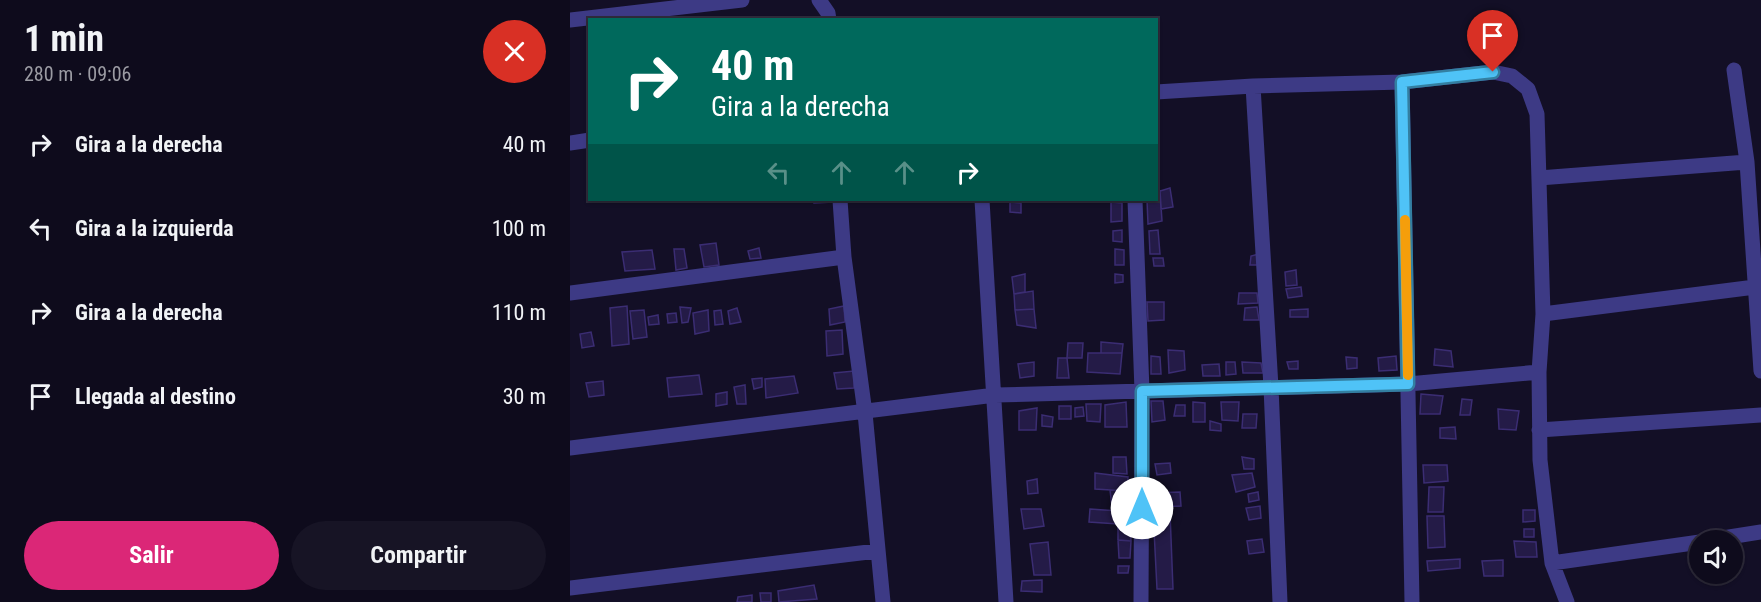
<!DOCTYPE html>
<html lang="es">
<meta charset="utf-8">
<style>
:root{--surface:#0e0b1c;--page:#171425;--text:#f1f3f6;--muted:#9b9ba3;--line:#2e2b3b;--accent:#db2777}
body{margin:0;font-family:"Roboto Condensed",sans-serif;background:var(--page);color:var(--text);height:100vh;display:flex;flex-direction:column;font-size:22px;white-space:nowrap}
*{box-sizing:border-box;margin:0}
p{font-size:20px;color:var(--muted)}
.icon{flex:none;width:33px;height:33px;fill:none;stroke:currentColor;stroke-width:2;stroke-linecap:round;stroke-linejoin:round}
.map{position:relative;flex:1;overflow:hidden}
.panel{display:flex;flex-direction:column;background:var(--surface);width:570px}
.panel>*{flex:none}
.hud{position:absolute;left:18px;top:18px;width:570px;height:183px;border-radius:0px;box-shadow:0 2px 4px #0004,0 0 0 2px var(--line);background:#00695c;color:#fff;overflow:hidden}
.buttons{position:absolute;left:1119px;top:530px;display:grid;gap:12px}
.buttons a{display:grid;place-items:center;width:54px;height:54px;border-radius:50%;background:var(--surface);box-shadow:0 2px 4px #0004,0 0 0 2px var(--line);font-size:30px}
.pin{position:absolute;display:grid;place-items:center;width:51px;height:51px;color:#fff;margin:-62px -26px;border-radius:50% 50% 50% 0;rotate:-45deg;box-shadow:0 0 6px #0007}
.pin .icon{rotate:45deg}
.me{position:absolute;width:66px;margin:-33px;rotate:0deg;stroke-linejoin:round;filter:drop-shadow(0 0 4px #0008)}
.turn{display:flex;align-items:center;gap:21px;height:126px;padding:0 24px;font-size:27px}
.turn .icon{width:78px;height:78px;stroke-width:2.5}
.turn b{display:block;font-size:42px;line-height:51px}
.lanes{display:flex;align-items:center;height:57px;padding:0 24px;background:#0003;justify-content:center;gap:30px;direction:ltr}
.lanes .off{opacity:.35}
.round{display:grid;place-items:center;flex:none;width:63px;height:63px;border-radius:32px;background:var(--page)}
.head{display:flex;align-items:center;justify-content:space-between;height:102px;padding:0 24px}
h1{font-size:36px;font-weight:700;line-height:45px}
.cta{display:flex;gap:12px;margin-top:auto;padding:12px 24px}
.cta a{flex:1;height:69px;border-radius:36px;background:var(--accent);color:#fff;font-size:24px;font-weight:700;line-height:69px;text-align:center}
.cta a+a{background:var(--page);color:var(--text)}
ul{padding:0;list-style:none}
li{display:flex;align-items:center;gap:18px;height:84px;padding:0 24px}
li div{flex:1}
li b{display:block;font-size:22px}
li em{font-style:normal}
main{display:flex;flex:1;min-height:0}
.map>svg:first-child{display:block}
.building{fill:#241b47;stroke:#3b2d73;stroke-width:1.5}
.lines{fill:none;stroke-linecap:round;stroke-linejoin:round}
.street{stroke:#3d3a85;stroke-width:15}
.route-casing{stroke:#337fa1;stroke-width:15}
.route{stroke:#4fc3f7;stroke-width:10}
.slow{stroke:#f59e0b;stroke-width:10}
</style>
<main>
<section class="panel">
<div class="head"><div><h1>1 min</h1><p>280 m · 09:06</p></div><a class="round" style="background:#d93025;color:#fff"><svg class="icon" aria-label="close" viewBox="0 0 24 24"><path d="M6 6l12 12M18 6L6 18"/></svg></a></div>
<ul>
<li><svg class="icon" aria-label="right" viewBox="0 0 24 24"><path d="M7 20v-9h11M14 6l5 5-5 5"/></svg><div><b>Gira a la derecha</b></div><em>40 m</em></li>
<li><svg class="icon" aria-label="left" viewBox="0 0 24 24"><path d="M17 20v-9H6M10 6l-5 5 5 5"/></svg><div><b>Gira a la izquierda</b></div><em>100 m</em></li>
<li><svg class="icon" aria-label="right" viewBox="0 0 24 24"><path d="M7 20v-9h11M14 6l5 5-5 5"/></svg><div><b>Gira a la derecha</b></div><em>110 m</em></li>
<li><svg class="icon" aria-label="arrive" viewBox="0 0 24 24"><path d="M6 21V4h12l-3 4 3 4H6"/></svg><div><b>Llegada al destino</b></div><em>30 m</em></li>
</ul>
<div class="cta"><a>Salir</a><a>Compartir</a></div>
</section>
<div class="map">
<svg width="1191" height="602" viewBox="0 0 1191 602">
<rect width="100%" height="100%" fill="#130f26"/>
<path class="building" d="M600 188 603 207 591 209 590 191Z
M590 191 592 221 578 224 577 200H586V192Z
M244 200H263V202L244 203Z
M440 202 451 203V213L440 212Z
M541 202 552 203V221L541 222Z
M552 230V242L543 241V231Z
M588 230 590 254H580L579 231Z
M146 243 149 265 134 267 130 245Z
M189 248 191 258 180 259 178 251Z
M104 249H114L117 268 106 270Z
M545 249 554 250V265H545Z
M82 250 85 269 55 271 52 252Z
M689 254 691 265H680L681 256Z
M583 258H593L594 266H584Z
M726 270 727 285 716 286 715 272Z
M455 274V292L444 294 442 277Z
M545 274 553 275V282L545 283Z
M731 287 732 296 718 298 716 289Z
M463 291 464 309 445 310 444 294Z
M669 293H687L688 303 668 304Z
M577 302H594V320L578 321Z
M57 306 59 344 42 346 40 308Z
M274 306 275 322 260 325 259 309Z
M110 307 121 308 118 322 112 323Z
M687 307 689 320H674L675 308Z
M167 308 171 322 160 324 158 311Z
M464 309 466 328 447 325 445 310Z
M738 309V317H720V310Z
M74 310 77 337 63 339 60 311Z
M138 310 139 331 125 334 123 313Z
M151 310 153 324 145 325 144 311Z
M106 313 107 322 98 323 97 314Z
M88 315 89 324 79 325 78 317Z
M272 330 273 354 257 356 256 331Z
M21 332 24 346 12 348 10 334Z
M531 342 553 344 552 353H531Z
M498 343H513L512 358H497Z
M865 349 881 351 883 367 864 365Z
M598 350 614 351 615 370 599 373Z
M518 353H552L550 374 517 372Z
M581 356 590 357 591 374H581Z
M826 356 827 370 809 371 808 358Z
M776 357 787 358V368L777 369Z
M488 358H497L499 378H487Z
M728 361V369H719L717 362Z
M464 362V376L450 378 448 364Z
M656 362H665L666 374 656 375Z
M672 362 691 363 693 373H673Z
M649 364 650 376H633L632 365Z
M284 371V388L267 389 264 373Z
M129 375 132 394 99 397 97 378Z
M224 376 228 393 196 398 195 379Z
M192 378V387L184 389 182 379Z
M33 381 34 395 19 397 16 383Z
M175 385 176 404H167L164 387Z
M157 392V404L146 406V394Z
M851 394 873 396 870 414H850Z
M892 399 902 400 900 415H890Z
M581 401H593L595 420 582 422Z
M556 402 557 427H535V405Z
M623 402 635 403V422H623Z
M651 402H669L668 421 652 420Z
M516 404H531L530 422 517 421Z
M606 405H615V416H604Z
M489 406H501V419H489Z
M513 407 514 416 505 417V408Z
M467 408 466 430H449V411Z
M928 409 949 411 946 430 929 429Z
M673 414H687L686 428H672Z
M472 415 483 417 482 427 472 426Z
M640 421 651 424V431L640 430Z
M885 427 886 439 870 438V428Z
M543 457H556L557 474 543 473Z
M672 457 684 459V469H674Z
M600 463 601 473 587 475 585 464Z
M853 465H877L878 481 854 483Z
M525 473 558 477 557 491 525 489Z
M682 473 685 487 666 492 662 475Z
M467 479 468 493 458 494 457 481Z
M859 487H874L873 512H858Z
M540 490 557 491 558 508 542 507Z
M610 492 611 506 583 507 582 493Z
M688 492 689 500 679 502 678 494Z
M690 506 691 518 679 520 676 508Z
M451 509H471L474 526 454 529Z
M520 509 548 511V524L519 522Z
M583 510 600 512 603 589H587Z
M953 510H965V521L953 522Z
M857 516H874L875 547 858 548Z
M548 524 560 525 561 541 548 540Z
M954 529H964V537H954Z
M692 539 694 552 679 554 677 541Z
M548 540 561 541 560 558H549Z
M944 541 966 542 967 557H946Z
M478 542 481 575H464L460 544Z
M890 559V568L858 571 857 561Z
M933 560V576H914L912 561Z
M548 566H559L558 573H548Z
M472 580V592L451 591 452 581Z
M244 585 247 599 209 602 208 591Z
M190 593H201V602H191Z
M182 595V602H167L168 597Z"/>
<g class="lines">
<path class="street" d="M249 0 258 13 259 20
M0 20 172 0
M1164 70 1177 162 1191 371
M832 82 842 602
M683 86 701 387 710 602
M586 92 683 86 832 82 923 72 942 76 958 89 967 114 973 314 969 372 970 460 982 563 997 602
M0 143 20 140
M969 178 1177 162
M270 200 274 257 295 413 313 602
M412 200 436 602
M565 200 572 391 571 602
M0 293 274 257
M973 314 1185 287
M969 430 1191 415
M0 448 425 395 838 384 969 372
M1140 540 1191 532
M982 563 1130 542
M0 588 307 551"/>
</g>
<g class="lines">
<defs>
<path id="route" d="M572 508V391L838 384 832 82 923 72"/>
</defs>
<use href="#route" class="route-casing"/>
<use href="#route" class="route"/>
<path class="slow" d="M835 220 838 375"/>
</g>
</svg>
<div class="buttons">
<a><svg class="icon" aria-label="sound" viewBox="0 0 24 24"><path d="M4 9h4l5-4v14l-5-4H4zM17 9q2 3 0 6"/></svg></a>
</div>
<div class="pin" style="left:923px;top:72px;background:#d93025"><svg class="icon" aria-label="arrive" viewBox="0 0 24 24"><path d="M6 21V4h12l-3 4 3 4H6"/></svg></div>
<svg class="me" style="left:572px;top:508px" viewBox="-20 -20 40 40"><circle r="19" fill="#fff"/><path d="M0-13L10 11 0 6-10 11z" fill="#4fc3f7"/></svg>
<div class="hud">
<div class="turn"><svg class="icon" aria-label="right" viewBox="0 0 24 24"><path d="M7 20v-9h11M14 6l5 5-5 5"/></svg><div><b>40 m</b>Gira a la derecha</div></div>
<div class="lanes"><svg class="icon off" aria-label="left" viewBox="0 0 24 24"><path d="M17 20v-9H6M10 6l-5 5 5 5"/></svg><svg class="icon off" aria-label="ahead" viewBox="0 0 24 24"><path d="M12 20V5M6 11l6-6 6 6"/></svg><svg class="icon off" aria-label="ahead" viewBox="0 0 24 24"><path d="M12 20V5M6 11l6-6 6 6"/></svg><svg class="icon" aria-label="right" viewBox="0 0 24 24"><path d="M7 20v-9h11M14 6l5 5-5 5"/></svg></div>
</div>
</div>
</main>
